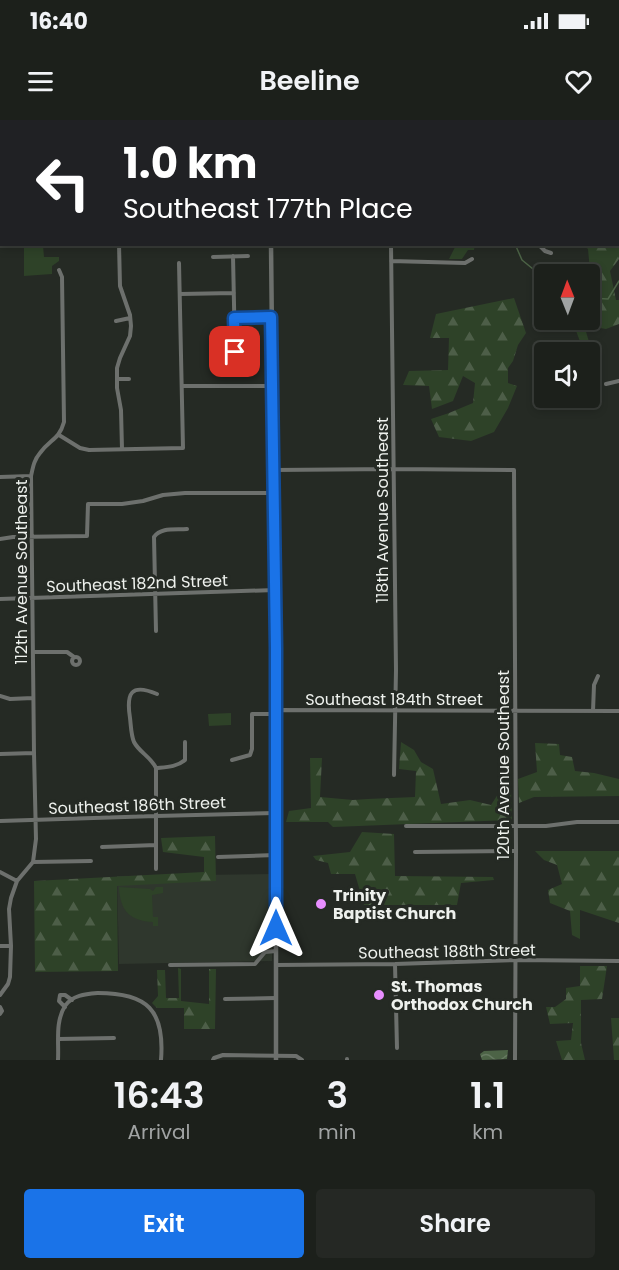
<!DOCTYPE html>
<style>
:root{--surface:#1c201b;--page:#252824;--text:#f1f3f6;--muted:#a0a3a3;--line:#3a3e3a;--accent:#1a73e8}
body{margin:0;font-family:Poppins,sans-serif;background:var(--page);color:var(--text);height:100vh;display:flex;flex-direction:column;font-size:22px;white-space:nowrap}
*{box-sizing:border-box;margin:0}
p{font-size:20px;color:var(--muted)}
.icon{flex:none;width:33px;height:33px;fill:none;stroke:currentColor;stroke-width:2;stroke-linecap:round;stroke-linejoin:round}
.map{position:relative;height:940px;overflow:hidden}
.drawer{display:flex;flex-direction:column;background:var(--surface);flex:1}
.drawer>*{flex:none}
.banner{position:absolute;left:0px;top:0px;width:620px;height:126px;box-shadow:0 3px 9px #0003,0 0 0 2px var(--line);background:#202124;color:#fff;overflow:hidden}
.needle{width:39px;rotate:359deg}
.controls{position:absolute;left:534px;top:144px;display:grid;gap:12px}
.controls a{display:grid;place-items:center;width:66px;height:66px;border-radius:6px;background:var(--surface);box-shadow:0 3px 9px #0003,0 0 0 2px var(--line);font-size:30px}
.pin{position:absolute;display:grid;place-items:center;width:51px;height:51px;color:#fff;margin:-26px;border-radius:12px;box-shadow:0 3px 9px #0006}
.me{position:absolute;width:66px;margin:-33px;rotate:0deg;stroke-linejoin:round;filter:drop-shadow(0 0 4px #0008)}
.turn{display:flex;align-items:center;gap:21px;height:126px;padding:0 24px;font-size:27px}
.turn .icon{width:78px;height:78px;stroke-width:2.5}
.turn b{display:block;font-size:42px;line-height:51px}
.eta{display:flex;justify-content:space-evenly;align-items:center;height:102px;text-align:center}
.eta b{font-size:36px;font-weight:600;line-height:42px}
.primary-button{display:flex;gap:12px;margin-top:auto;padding:12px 24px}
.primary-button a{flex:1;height:69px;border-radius:6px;background:var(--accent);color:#fff;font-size:24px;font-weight:600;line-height:69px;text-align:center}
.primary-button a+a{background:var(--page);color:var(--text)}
.status{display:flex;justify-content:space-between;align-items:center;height:42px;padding:0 30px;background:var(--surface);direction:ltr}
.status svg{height:16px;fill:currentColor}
header{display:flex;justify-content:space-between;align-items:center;height:78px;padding:0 24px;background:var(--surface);font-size:27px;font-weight:600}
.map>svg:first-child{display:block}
.built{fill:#2f372d}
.forest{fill:url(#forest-firs)}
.park{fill:#2e4228}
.water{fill:url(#water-waves)}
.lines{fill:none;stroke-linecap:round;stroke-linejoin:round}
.stream{stroke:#4c6346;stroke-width:1.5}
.minor{stroke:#6d706d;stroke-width:4}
.tertiary{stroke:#6d706d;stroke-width:4.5}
.secondary{stroke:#959894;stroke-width:5}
.route-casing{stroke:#114b97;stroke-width:15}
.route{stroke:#1a73e8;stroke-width:10}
.poi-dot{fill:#e88eff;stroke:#252a24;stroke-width:2}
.labels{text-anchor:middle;stroke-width:6;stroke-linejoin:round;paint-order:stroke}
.street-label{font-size:16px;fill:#eef1ed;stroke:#252a24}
.poi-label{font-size:16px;font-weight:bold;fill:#eef1ed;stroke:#252a24;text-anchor:start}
</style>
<div class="status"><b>16:40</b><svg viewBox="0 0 49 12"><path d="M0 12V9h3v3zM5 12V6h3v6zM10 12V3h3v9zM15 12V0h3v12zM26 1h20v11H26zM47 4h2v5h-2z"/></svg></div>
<header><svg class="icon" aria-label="menu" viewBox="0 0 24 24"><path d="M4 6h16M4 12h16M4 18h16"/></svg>Beeline<svg class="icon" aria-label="heart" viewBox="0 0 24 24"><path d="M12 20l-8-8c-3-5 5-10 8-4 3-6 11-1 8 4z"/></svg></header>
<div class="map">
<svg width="619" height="940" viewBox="0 0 619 940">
<defs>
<pattern id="forest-firs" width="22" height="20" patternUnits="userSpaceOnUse" patternTransform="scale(1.5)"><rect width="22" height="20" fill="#2e4228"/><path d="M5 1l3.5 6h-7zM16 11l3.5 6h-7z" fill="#4d5e48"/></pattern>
<pattern id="water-waves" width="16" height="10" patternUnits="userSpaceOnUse" patternTransform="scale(1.5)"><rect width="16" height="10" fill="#4c6346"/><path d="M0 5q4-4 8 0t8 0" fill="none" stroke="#667a61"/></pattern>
</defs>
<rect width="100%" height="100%" fill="#252a24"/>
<path class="built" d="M273 754 272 841 119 844 117 756Z"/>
<path class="forest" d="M619 124V139L610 151 616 180H619V204L606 209 584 205 597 249 590 252V232H584L572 200H590V162L591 161 588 129 583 125H610L614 128Z
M514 178 526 213 518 225 513 241 508 248V263L517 266 508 288 494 312 471 321 439 317 431 299 449 293 473 283 475 263 463 256 453 281 432 289 429 266 403 265 409 251 448 250 449 218H430L436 194Z
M401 622 414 630 421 642 433 649 441 684 470 680 491 685 500 671 511 670 512 700 333 707 328 702H286L289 691 311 688 310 638H322L320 677 353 680 368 679 415 677 416 651 399 649Z
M535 623 559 624 560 635 572 637 575 651 594 653 619 659V676L534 677 519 683 518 659 537 652Z
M362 712 394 714 395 756 493 757 494 760 461 763 457 785H364L355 754H331L328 743 316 740 313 736 350 732Z
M215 716 216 761 117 766 118 851 35 852 34 761 204 752V737L163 732 161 718Z
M535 731H619V803L580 790V819L572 815 570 791 550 783 548 770 562 764 557 745 544 740Z
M580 846H607L602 879 581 880V923L585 940H562L556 921 571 920 573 903 550 904 546 887H555L566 879V868L580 866Z
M178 848 181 849V881L209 884V849H216L215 909H184V888H157L152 883 158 876 157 850H165L166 878H179Z
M611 898H619V940H614Z"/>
<path class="park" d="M24 125H43L44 137H59V141L52 146V154L24 156Z
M456 125V124L475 125 474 130H468L462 139H449Z
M231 593V605L209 606 208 594Z
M119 767 150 769 153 771 156 767H163V773L152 775 153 797H158V806H153V802C129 801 120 790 119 767Z"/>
<path class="water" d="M508 930 507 939 482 940 480 934 484 931Z"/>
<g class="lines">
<path class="stream" d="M324 2 326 1
M515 124 522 140 544 158
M590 178 608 179 619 161"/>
<path class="minor" d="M330 0V2
M401 0 402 2
M475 0V2
M506 0 507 2
M535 0 536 2
M420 2V0
M618 8 619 7
M618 33H619
M119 124 120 166 130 195 131 206 130 216 120 238 117 248V268L121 290 122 329
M391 124 396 550 394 655
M538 124 545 131 551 133
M233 136 235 232
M213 137 248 136
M391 141 465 143 472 139
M180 174 234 173
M234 198 271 197
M116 201 130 198
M117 259H129
M606 264 619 261
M182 266H272
M59 315 80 328 89 330 183 328 179 143
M274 350 394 349 514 350 516 731 515 940
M0 357 31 356
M0 419 13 417 87 416 88 384H122L143 381 163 375 185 373H273
M0 479 275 470
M156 511 154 417C161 407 175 410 187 409
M33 532H67L74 537
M72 541a4 4 0 1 1 8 0a4 4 0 1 1-8 0Z
M0 576 10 579 33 578
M276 590 619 591
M593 591 594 565 598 556
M0 634 34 633
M232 640 250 635 252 629V594H276
M156 648C166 647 177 647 185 640V622
M0 701 156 696 275 693
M406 706H546L577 702H619
M102 727 156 725
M415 732 516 731
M218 737 275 735
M33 742 91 741
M156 749V648C151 637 139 632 134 622 131 615 131 606 130 598 126 573 131 563 157 574
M0 752 17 761
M0 826H11
M395 844 397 928
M170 845 255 844 265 832 276 831
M276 845 395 844 516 840 619 841
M0 875 8 864 10 857 11 826 9 789 11 778 17 761 33 742 36 719 34 633 31 356C33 347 34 340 40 333 50 319 59 320 64 302L62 157 59 150
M225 879 276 878
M0 887 2 891 0 894
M65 887 59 881 60 875H65L72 880
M59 919 114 918
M347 939V940
M58 940C59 922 55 902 65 886 72 875 86 874 98 873 147 873 165 890 161 940
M213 940 214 938 223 935 296 936 302 940"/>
<path class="tertiary" d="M269 0V2
M271 124 276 590V940"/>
<path class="secondary" d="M618 87H619
M0 109H2"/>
</g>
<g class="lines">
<defs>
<path id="route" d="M235 232 234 198 271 197 276 528V808"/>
</defs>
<use href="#route" class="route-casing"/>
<use href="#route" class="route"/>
</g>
<g class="poi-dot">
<circle cx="321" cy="784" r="6"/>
<circle cx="379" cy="875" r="6"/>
</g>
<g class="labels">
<g class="street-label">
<text transform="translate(382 390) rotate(-90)" y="6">118th Avenue Southeast</text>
<text transform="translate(21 452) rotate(-90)" y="6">112th Avenue Southeast</text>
<text transform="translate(137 463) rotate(-2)" y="6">Southeast 182nd Street</text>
<text x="394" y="585">Southeast 184th Street</text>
<text transform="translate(503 645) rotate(-90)" y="6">120th Avenue Southeast</text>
<text transform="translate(137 685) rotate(-2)" y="6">Southeast 186th Street</text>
<text transform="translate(447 831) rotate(-1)" y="6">Southeast 188th Street</text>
</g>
<g class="poi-label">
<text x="333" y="781">Trinity<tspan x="333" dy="18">Baptist Church</tspan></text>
<text x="391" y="872">St. Thomas<tspan x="391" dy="18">Orthodox Church</tspan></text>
</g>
</g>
</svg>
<div class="controls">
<a><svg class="needle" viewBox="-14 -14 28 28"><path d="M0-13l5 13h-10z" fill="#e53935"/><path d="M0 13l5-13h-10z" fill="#a0a3a3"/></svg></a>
<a><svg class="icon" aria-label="sound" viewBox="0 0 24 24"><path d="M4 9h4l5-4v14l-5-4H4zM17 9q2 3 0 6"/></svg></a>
</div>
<div class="pin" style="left:235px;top:232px;background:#d93025"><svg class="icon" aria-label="arrive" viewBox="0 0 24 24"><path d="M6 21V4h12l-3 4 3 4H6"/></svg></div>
<svg class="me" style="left:276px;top:808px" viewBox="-20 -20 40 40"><path d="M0-17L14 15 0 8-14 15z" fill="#1a73e8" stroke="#fff" stroke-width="4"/></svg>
<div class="banner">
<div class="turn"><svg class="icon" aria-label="left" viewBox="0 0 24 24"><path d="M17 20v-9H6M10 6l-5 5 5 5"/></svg><div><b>1.0 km</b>Southeast 177th Place</div></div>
</div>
</div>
<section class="drawer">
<div class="eta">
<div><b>16:43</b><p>Arrival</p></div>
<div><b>3</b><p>min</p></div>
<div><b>1.1</b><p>km</p></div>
</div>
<div class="primary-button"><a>Exit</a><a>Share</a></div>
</section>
